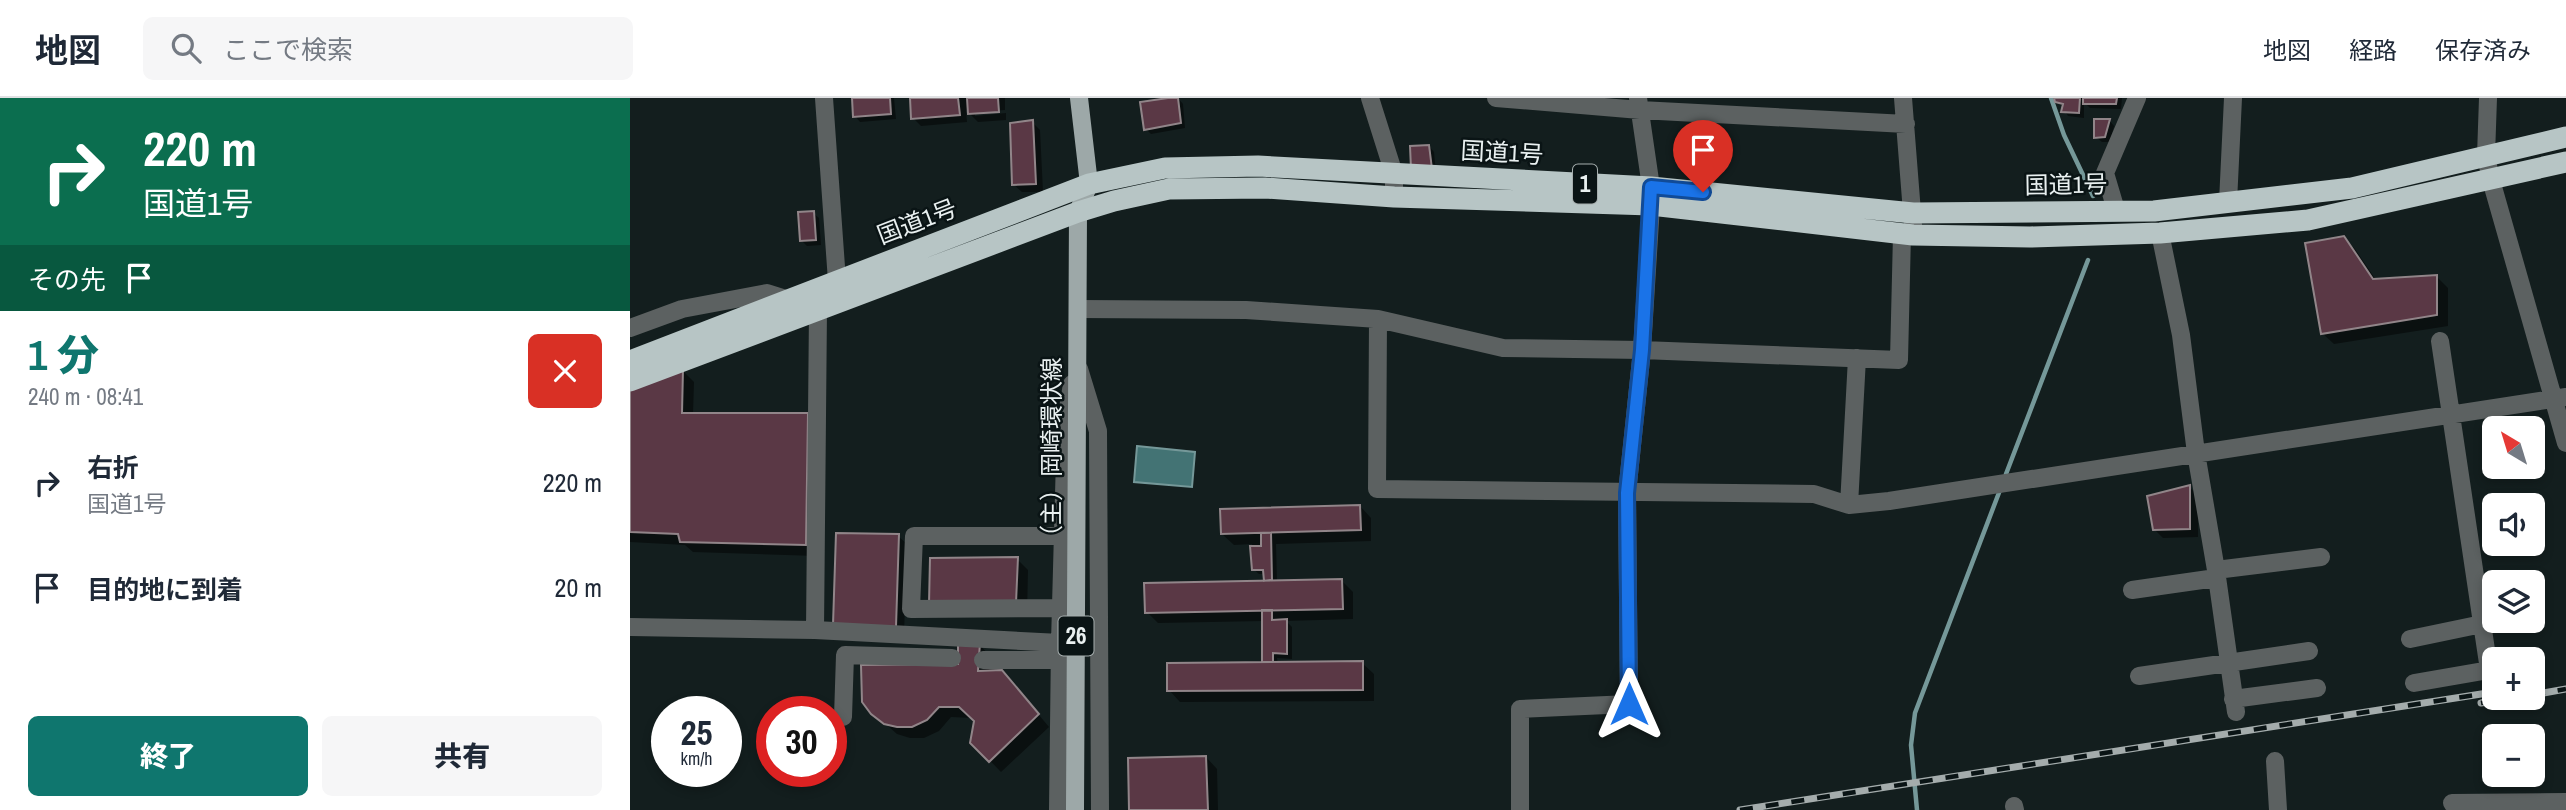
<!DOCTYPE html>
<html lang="ja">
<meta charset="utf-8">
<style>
:root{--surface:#fff;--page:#f6f6f7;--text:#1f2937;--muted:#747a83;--line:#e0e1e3;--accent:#0f766e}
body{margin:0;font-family:"Archivo Narrow","Noto Sans JP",sans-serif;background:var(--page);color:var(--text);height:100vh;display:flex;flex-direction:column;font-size:26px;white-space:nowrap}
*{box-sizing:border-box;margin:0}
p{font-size:23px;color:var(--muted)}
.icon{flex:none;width:38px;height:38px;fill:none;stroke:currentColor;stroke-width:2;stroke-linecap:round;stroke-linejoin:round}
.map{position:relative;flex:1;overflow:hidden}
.panel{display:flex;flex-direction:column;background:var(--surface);width:630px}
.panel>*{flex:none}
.hud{background:#0b6e4f;color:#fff;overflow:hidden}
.needle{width:46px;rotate:322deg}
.tools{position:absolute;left:1852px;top:318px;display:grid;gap:14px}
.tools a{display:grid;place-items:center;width:63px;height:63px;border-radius:10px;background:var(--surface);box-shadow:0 4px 10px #0003;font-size:35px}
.speed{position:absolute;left:21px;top:598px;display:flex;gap:14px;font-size:35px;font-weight:700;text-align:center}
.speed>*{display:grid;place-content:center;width:91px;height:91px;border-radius:50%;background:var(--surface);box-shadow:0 4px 10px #0003;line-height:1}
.speed small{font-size:18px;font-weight:400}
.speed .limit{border:10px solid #d22;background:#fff;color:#111}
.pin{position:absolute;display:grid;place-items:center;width:60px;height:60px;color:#fff;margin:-72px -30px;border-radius:50% 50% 50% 0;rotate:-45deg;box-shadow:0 0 7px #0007}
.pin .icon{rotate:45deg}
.me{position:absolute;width:77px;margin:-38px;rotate:0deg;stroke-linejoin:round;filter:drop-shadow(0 0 5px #0008)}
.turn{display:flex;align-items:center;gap:24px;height:147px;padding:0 28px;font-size:32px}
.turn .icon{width:91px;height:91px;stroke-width:2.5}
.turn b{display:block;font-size:49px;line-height:60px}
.then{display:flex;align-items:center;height:66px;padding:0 28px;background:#0003;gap:14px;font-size:26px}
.round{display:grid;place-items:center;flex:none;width:74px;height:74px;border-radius:10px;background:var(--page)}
.summary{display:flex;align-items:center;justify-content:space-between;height:119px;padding:0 28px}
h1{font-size:42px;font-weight:800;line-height:52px;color:var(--accent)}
.cta{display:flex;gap:14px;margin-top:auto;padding:14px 28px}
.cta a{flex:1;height:80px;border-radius:10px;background:var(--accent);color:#fff;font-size:28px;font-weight:800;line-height:80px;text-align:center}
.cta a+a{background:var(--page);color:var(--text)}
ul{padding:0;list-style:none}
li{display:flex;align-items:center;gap:21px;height:105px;padding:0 28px}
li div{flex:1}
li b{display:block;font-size:26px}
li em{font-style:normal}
header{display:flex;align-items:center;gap:42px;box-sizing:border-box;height:98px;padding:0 35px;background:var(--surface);border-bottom:2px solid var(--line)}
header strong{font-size:33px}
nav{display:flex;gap:38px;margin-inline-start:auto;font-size:24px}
.search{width:490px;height:63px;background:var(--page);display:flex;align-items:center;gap:18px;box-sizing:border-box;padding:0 24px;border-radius:10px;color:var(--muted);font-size:26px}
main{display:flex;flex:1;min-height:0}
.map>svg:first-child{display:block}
.water{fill:#437374;stroke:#759899;stroke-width:2}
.shadow{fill:#0007}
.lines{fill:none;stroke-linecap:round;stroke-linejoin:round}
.stream{stroke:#759899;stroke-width:4.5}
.building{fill:#5a3845;stroke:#918589;stroke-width:2}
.minor{stroke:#5c6161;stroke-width:18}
.major{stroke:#9da8a8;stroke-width:18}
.highway{stroke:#b7c5c5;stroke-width:21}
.rail-casing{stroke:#a4acac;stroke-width:7}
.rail{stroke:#0a1415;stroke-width:4.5;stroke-dasharray:13;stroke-linecap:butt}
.route-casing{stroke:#114b97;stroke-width:18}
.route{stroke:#1a73e8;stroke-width:12}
.labels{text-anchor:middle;stroke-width:5;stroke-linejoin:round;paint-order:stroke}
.shield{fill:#0a1415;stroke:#a6aeae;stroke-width:2}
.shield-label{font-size:23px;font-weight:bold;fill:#e9f0f0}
.street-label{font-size:24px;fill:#e9f0f0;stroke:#0a1415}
</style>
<header>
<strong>地図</strong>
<div class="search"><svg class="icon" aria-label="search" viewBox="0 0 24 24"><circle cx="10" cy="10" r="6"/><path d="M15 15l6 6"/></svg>ここで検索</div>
<nav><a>地図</a><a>経路</a><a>保存済み</a></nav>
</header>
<main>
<section class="panel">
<div class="hud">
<div class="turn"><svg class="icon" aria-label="right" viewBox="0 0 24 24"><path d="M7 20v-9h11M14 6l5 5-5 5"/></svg><div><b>220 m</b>国道1号</div></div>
<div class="then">その先<svg class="icon" aria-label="arrive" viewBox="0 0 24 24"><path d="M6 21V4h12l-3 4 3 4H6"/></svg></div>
</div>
<div class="summary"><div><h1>1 分</h1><p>240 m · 08:41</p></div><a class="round" style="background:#d93025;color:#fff"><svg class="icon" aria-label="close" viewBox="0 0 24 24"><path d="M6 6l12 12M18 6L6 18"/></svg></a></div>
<ul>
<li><svg class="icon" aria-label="right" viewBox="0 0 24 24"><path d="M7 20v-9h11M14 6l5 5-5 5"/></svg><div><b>右折</b><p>国道1号</p></div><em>220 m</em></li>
<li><svg class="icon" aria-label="arrive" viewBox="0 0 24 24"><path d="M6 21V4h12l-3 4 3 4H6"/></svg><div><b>目的地に到着</b></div><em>20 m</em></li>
</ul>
<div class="cta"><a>終了</a><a>共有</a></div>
</section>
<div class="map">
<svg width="1936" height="712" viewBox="0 0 1936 712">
<rect width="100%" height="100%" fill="#131e1e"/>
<path class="water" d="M507 348 565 354 562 389 504 384Z"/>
<path class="shadow" d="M223 0H264L266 21 230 24 225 18Z
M281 0H375V12L345 14V18L376 15V22L348 24 336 12 337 24 291 28 283 20Z
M548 0 553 6 555 30 521 36 516 31Z
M1426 0H1492L1491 11 1460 10 1454 4V20L1438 18Z
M1479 22 1484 28 1480 44H1472L1466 39Z
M402 24 410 32 413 94H392L383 86Z
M799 48 804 54 806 76H788Z
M183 115 189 120 191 147 177 148 172 143Z
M1714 140 1725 151 1746 182 1807 179 1818 190V228L1704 246 1692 235Z
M53 273 64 284 63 316 177 317 189 328 187 458 63 454 55 447 0 444V293Z
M1559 389 1568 397V439L1533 440 1524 431Z
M730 408 741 420V443L646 446 647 484 712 483 723 494V521L656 523 662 529V561L647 560 648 566 732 565 744 576V603L550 604 539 592 634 566V523L528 525 517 514 638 484 635 476H629L623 471 622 446 604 447 592 436Z
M268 438 277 446 274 536 213 535Z
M387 461 398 472 397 516 312 517Z
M349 546 360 558 359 574 383 586 419 629 371 674 342 644 346 623 342 620 321 619 309 633 294 640H280L267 636 242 614 329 568Z
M576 659 587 671 588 712H501Z"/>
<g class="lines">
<path class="stream" d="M1421 0 1434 37 1463 98 1475 89
M1376 376 1458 162
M1287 712 1281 647 1285 615 1370 392"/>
</g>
<path class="building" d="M222 0H260L261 16 223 19Z
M280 0H328L330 17 281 21Z
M337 0H368L369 14 338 16Z
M538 0H548L551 25 514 32 510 4Z
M1424 0H1450L1449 15 1431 14 1433 6 1425 4Z
M1453 0H1487L1486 6H1453Z
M1464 21H1480L1475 39 1464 40Z
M403 22 406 86 382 87 380 25Z
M799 47 802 71H781L780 48Z
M184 113 186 142 170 143 168 114Z
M1714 138 1743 181 1807 177V217L1691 236 1675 145Z
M53 271 52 315H178L176 447 50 444 48 436 0 434V291Z
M1560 387V431L1523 432 1517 398Z
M730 407 731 432 591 436 590 411Z
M206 435 269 436 266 529 203 527Z
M631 435H641L642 482 634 483 633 472H622L620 448H631Z
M388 459 386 505 299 506 300 460Z
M712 481 713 511 515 515 514 485Z
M632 512H642V522L657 521V556L643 555V564H632Z
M328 545H350L348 573 372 572 409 616 359 664 340 645 344 623 329 609H309L297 622 282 629H267L254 626 241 616 232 604 231 567 328 566Z
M733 563V592L537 593V565Z
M576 658 578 712H499L498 660Z"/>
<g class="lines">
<path class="minor" d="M194 0 207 183
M740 0 764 76V99
M866 0 1010 12 1276 26
M1273 0 1283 127
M1858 0 1856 58 1861 82 1936 345
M1598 104 1603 0
M1486 112 1475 75 1507 0
M1530 135 1551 237 1566 355 1586 472 1606 614
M448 211 616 212 748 221 873 250 1012 252 1269 262 1272 136
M748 221 747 391 1184 396 1219 407 1259 403 1936 299
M0 230 52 211 137 195 156 201
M449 271 468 333 470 712
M1219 407 1227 260
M1586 472 1691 459
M1502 492 1586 480
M431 510 281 511 284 438H431
M0 529 185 532 430 545 436 323 442 286
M185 532 188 211
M1780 541 1852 526
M353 562H430
M1509 578 1679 553
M1784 585 1859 572 1810 243
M1603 601 1687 590
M213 619 215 557 322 560
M1645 663 1648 712
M1822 705 1936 704
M1384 708 1385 712
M428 712 430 545
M890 712V611L999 606 997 395 1012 252 1021 107V89L1008 0"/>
<path class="major" d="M445 712 448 114 459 86 449 0"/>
<path class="highway" d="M0 263 459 86 535 70 628 68 1021 89 1283 115 1524 113 1722 90 1936 39
M0 283 448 114 484 103 539 91 635 90 764 99 1021 107 1283 137 1400 139 1530 135 1678 122 1936 64"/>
<defs>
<path id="rail" d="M1902 597 1936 591
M1851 605 1879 600
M1110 712 1864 594"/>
</defs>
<use href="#rail" class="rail-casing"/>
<use href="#rail" class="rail"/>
</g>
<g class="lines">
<defs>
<path id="route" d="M999 606 997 395 1012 252 1021 89 1073 94"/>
</defs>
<use href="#route" class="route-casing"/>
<use href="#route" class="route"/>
</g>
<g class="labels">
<g class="shield">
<rect x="943" y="66.5" width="24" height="39" rx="5"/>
<rect x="428.5" y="518.5" width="35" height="39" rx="5"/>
</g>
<g class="shield-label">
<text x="955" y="94">1</text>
<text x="446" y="546">26</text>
</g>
<g class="street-label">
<text transform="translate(872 55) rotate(3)" y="8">国道1号</text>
<text transform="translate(1436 87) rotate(-1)" y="8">国道1号</text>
<text transform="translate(287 124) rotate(-21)" y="8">国道1号</text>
<text transform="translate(422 355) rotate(-90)" y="8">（主）岡崎環状線</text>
</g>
</g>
</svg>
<div class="tools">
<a><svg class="needle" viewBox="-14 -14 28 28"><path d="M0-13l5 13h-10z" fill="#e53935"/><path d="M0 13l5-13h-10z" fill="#747a83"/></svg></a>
<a><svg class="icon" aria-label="sound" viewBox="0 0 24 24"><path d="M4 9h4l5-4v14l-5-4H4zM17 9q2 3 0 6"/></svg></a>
<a><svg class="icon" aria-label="layers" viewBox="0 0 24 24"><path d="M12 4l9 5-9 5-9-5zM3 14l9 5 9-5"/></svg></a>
<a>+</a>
<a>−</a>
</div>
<div class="speed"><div>25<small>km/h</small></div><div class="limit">30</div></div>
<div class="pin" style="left:1073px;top:94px;background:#d93025"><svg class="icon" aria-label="arrive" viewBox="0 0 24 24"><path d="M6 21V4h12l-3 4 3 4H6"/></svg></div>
<svg class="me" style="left:999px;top:606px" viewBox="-20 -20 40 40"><path d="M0-17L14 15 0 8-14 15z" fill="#1a73e8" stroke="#fff" stroke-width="4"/></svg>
</div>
</main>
